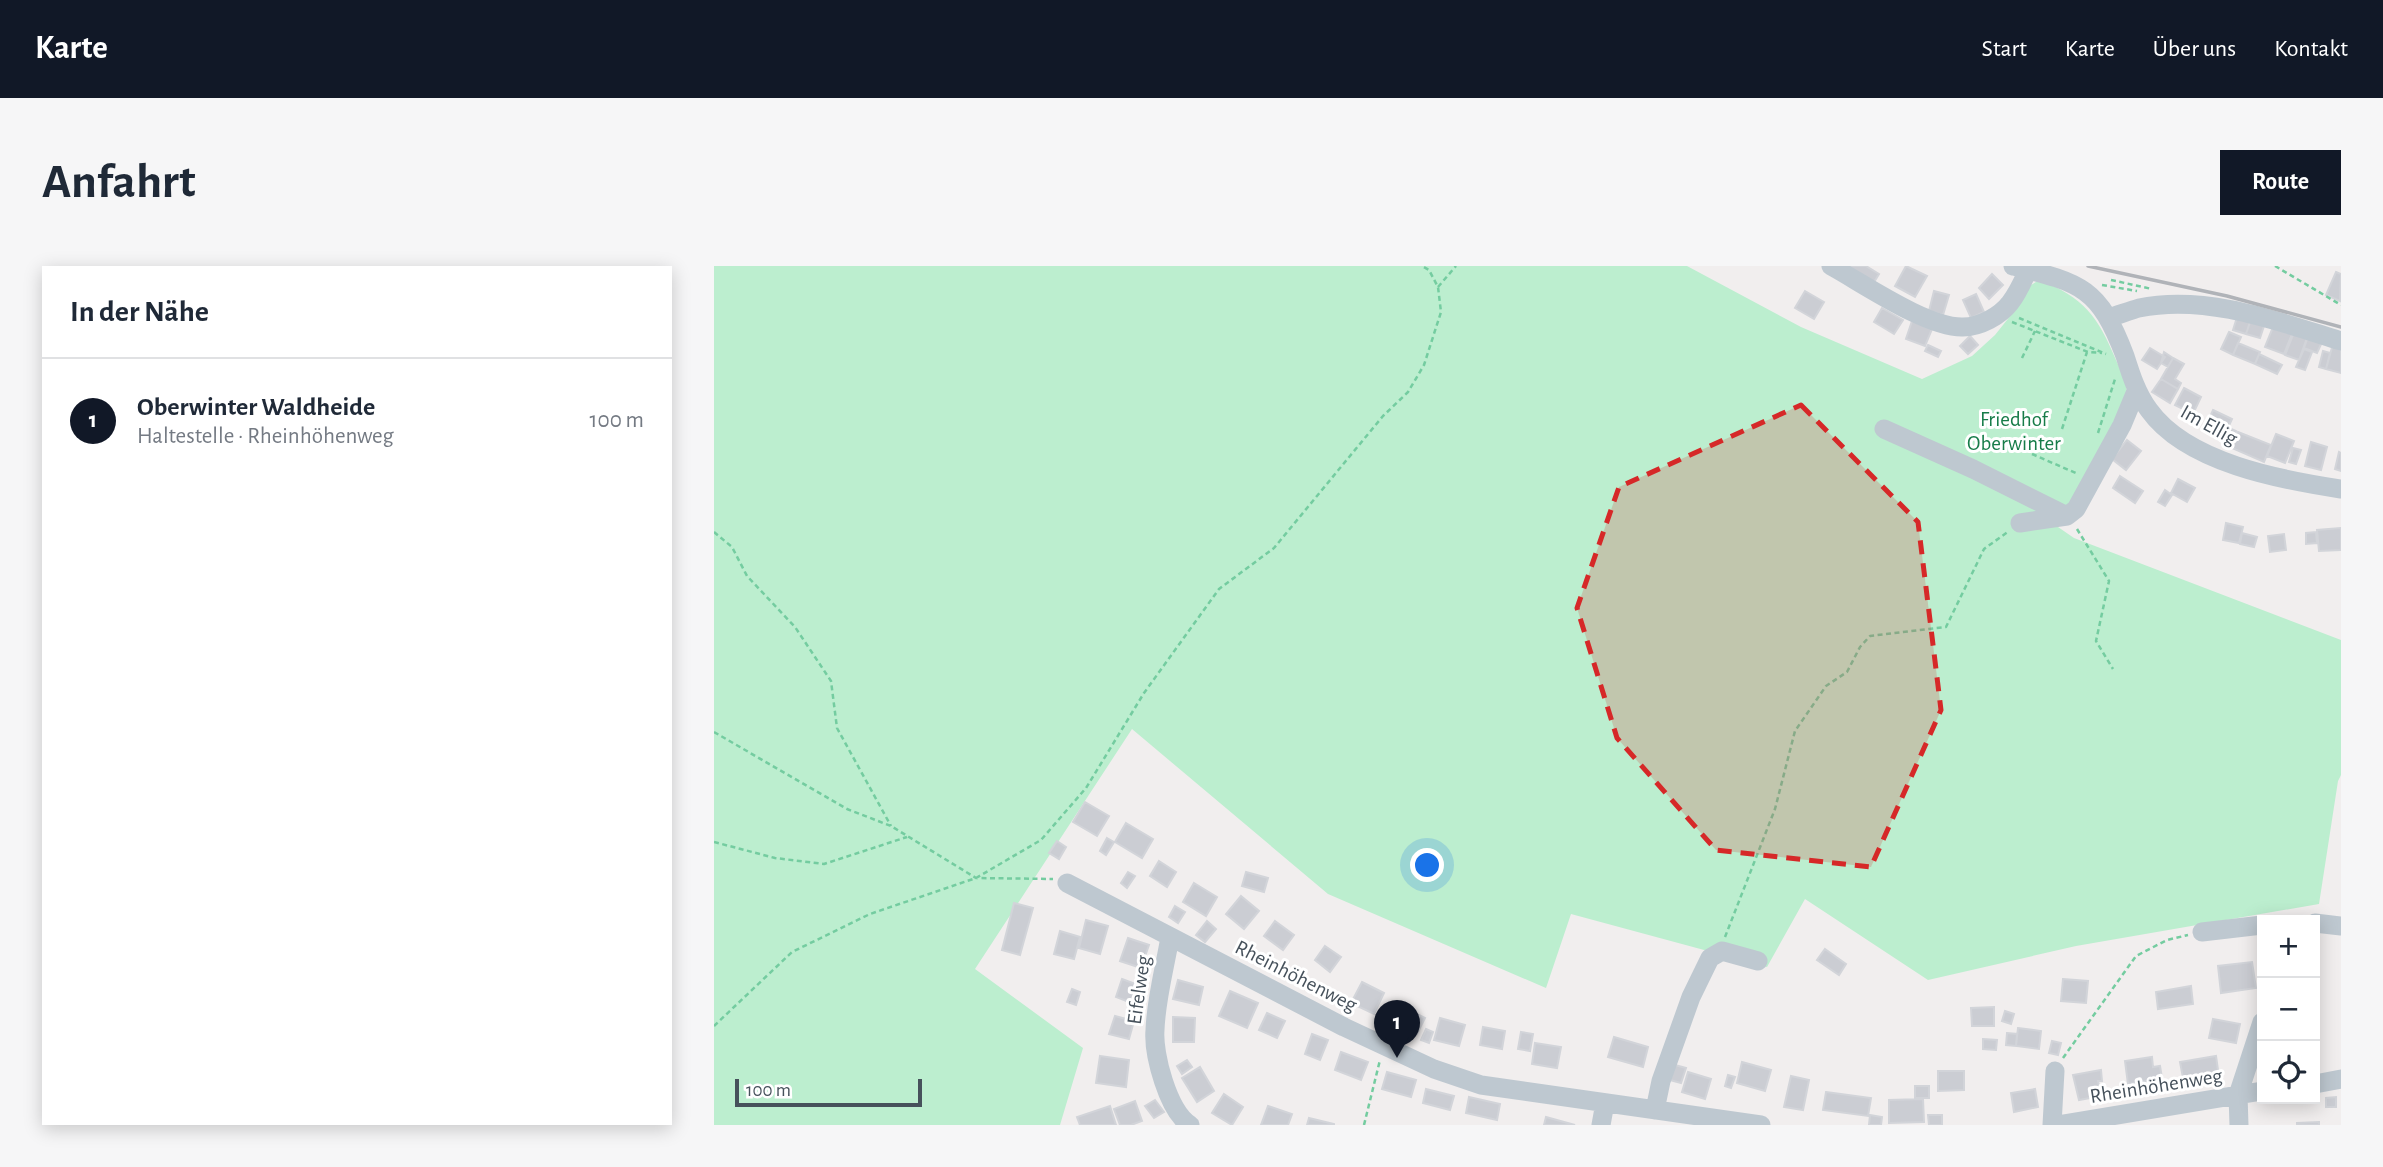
<!DOCTYPE html>
<html lang="de">
<meta charset="utf-8">
<style>
body{margin:0;font-family:"Alegreya Sans",sans-serif;background:#f6f6f7;color:#1f2937}
.controls{position:absolute;right:21px;bottom:21px;display:grid;overflow:hidden;border-radius:0px;box-shadow:0 4px 18px #0003}
.controls button{width:63px;height:63px;display:grid;place-items:center;padding:0;border:0;border-bottom:2px solid #e0e1e3;background:#fff;color:#1f2937;font:35px sans-serif}
.scale{position:absolute;left:21px;bottom:18px;width:187px;box-sizing:border-box;padding-left:7px;border:4px solid #46515b;border-top:0;font-size:19px;line-height:24px;white-space:nowrap;color:#46515b;-webkit-text-stroke:5px #fff;paint-order:stroke}
.you{position:absolute;left:714px;top:600px;width:24px;height:24px;margin:-18px;border:5px solid #fff;border-radius:50%;background:#1a73e8;box-shadow:0 0 0 10px #1a73e833}
.badge{display:grid;place-items:center;width:46px;height:46px;border-radius:50%;background:#111827;color:#fff;font-size:23px;font-weight:700}
.pin{position:absolute;translate:-50% -58px;filter:drop-shadow(0 2px 4px #0008)}
.pin::after{content:'';position:absolute;top:37px;width:24px;height:21px;background:inherit;clip-path:polygon(0 0,100% 0,50% 100%)}
.list{margin:0;padding:0;list-style:none}
h2{display:flex;justify-content:space-between;align-items:center;height:91px;margin:0;padding:0 28px;font-size:30px}
h2 small{font-size:23px;font-weight:400;color:#747a83}
.list li{display:grid;grid-template-columns:46px 1fr auto;gap:21px;align-items:center;box-sizing:border-box;height:126px;padding:0 28px;border-top:2px solid #e0e1e3}
.list b{display:block;font-size:26px;white-space:nowrap}
.list p{margin:0;font-size:23px;white-space:nowrap;color:#747a83}
.list em{font-size:23px;font-style:normal;color:#747a83}
.icon{flex:none;width:38px;height:38px;fill:none;stroke:currentColor;stroke-width:2;stroke-linecap:round;stroke-linejoin:round}
.map{position:relative;flex:none;width:1627px;height:859px;overflow:hidden;border-radius:0px}
header{display:flex;align-items:center;gap:42px;box-sizing:border-box;height:98px;padding:0 35px;background:#111827;color:#fff}
header strong{font-size:33px}
nav{display:flex;gap:38px;margin-inline-start:auto;font-size:24px}
.intro{display:flex;align-items:center;justify-content:space-between;box-sizing:border-box;height:168px;padding:0 42px}
h1{margin:0;font-size:49px}
.button{padding:18px 32px;border-radius:0px;background:#111827;color:#fff;font-size:24px;font-weight:700}
main{display:flex;gap:42px;padding:0 42px}
aside{flex:1;background:#fff;border-radius:0px;box-shadow:0 4px 18px #0003}
.map>svg:first-child{display:block}
.green{fill:#bceecf}
.building{fill:#cbcdd3;stroke:#d2d4d9;stroke-width:2}
.lines{fill:none;stroke-linecap:round;stroke-linejoin:round}
.path{stroke:#74cca0;stroke-width:2.5;stroke-dasharray:5 3.5;stroke-linecap:butt}
.minor{stroke:#bec8d0;stroke-width:19}
.rail{stroke:#b0b3b8;stroke-width:3.5}
.marked{fill:#d62828;fill-opacity:0.2;stroke:#d62828;stroke-width:5;stroke-dasharray:14 9;stroke-linejoin:round}
.labels{text-anchor:middle;dominant-baseline:central;stroke-width:6;stroke-linejoin:round;paint-order:stroke}
.park-label{font-size:21px;fill:#177c49;stroke:#fff}
.street-label{font-size:21px;fill:#46515b;stroke:#fff}
</style>
<header>
<strong>Karte</strong>
<nav><a>Start</a><a>Karte</a><a>Über uns</a><a>Kontakt</a></nav>
</header>
<div class="intro"><h1>Anfahrt</h1><a class="button">Route</a></div>
<main>
<aside>
<h2>In der Nähe<small></small></h2>
<ul class="list">
<li><span class="badge">1</span><div><b>Oberwinter Waldheide</b><p>Haltestelle · Rheinhöhenweg</p></div><em>100 m</em></li>
</ul>
</aside>
<div class="map">
<svg width="1627" height="859" viewBox="0 0 1627 859">
<rect width="100%" height="100%" fill="#f1eeee"/>
<!-- green -->
<path class="green" d="M0 0H973L1087 61 1208 113 1258 90 1281 69 1297 49 1309 24 1325 14C1370 31 1384 51 1402 94 1408 108 1415 120 1413 136L1344 261 1360 272 1627 374V509L1624 515 1605 638 1362 680 1214 714 1091 633 1053 701 857 648 832 722 614 628 418 463 261 703 369 782 346 859H0Z"/>
<!-- building -->
<path class="building" d="M1137 0H1152L1165 8 1159 18 1135 4Z
M1192 0 1213 10 1201 31 1181 20Z
M1622 6 1627 8 1626 35 1612 29Z
M1278 8 1289 19 1275 33 1265 22Z
M1091 25 1110 36 1100 53 1081 42Z
M1220 25 1235 29 1229 49 1215 45Z
M1262 28 1270 46 1257 52 1249 34Z
M1168 42 1189 54 1180 68 1160 56Z
M1524 48 1537 53 1532 68 1519 64Z
M1537 53 1551 57 1546 72 1532 68Z
M1198 55 1218 63 1211 80 1192 73Z
M1559 61 1578 68 1570 88 1551 81Z
M1581 64 1594 69 1585 94 1571 89Z
M1515 66 1527 71 1519 89 1507 83Z
M1595 68 1609 74 1603 87 1590 82Z
M1256 70 1264 79 1254 88 1246 80Z
M1524 77 1546 86 1541 98 1519 89Z
M1619 78 1627 80V107L1612 103Z
M1214 79 1227 85 1224 91 1211 85Z
M1436 82 1451 91 1443 103 1428 94Z
M1590 83 1598 86 1591 104 1582 101Z
M1609 85 1616 87 1612 103 1605 101Z
M1450 86 1459 92 1454 101 1447 97Z
M1545 88 1568 99 1563 108 1541 98Z
M1459 92 1470 98 1461 113 1467 117 1464 123 1447 113Z
M1447 113 1464 123 1456 137 1438 126Z
M1470 122 1487 131 1479 148 1461 139Z
M1499 144 1518 153 1509 173 1490 164Z
M1515 162 1522 165 1518 176 1510 172Z
M1524 166 1557 179 1550 196 1518 182Z
M1562 168 1580 175 1571 197 1553 190Z
M1413 174 1427 185 1412 204 1398 193Z
M1597 176 1613 181 1607 204 1591 200Z
M1579 182 1587 184 1582 198 1575 196Z
M1625 186 1627 187V205L1621 203Z
M1406 210 1429 225 1421 237 1399 222Z
M1464 213 1481 222 1473 236 1457 227Z
M1451 224 1458 229 1451 240 1444 236Z
M1512 257 1529 261 1525 277 1509 274Z
M1627 262V284L1605 285 1603 264Z
M1602 266 1603 277 1592 278V267Z
M1528 267 1543 271 1540 281 1526 278Z
M1570 268 1572 284 1556 286 1554 270Z
M371 536 395 550 383 570 359 556Z
M412 557 439 573 428 592 401 576Z
M393 572 400 576 392 589 386 585Z
M343 575 352 581 345 593 335 587Z
M445 595 462 606 453 621 436 610Z
M414 606 421 610 413 622 407 617Z
M532 606 554 612 550 626 528 620Z
M480 617 503 631 492 650 469 636Z
M527 630 545 645 530 663 512 648Z
M300 637 319 642 306 689 288 684Z
M461 640 471 646 464 657 455 651Z
M372 654 394 660 386 688 365 682Z
M493 655 502 663 491 676 482 669Z
M561 655 580 669 569 684 550 670Z
M346 665 366 671 360 693 340 688Z
M414 672 435 679 427 702 406 695Z
M611 680 627 691 616 706 601 694Z
M1111 683 1132 698 1125 709 1103 694Z
M1538 696 1542 722 1507 727 1504 700Z
M408 713 427 720 420 738 402 731Z
M1349 713 1374 715 1372 737 1347 735Z
M464 714 489 721 485 739 459 733Z
M648 716 670 727 660 748 637 737Z
M1477 720 1479 738 1444 743 1442 726Z
M358 723 366 726 362 739 353 736Z
M516 725 544 737 533 762 505 750Z
M683 738 711 752 703 768 675 754Z
M1280 741V760H1258L1257 742Z
M1291 745 1300 748 1297 758 1288 755Z
M553 747 571 755 563 772 545 764Z
M666 747 672 750 667 760 661 757Z
M401 750 420 755 415 773 395 768Z
M459 751 481 752 480 776H459Z
M726 752 751 759 745 780 720 774Z
M1499 753 1526 758 1522 777 1495 772Z
M769 761 791 765 788 783 766 779Z
M1304 762 1327 765 1325 783 1302 780Z
M712 763 719 766 715 777 707 774Z
M807 766 819 768 816 785 804 783Z
M1293 767 1303 768 1302 780 1292 779Z
M598 768 614 774 606 794 591 788Z
M900 771 934 781 929 801 894 791Z
M1269 773 1283 774 1282 784 1269 783Z
M1338 775 1347 777 1344 789 1335 787Z
M821 777 847 781 843 802 818 798Z
M627 786 654 796 647 814 621 804Z
M386 790 415 794 412 821 382 817Z
M1502 790 1505 811 1470 817 1466 796Z
M1438 791 1439 801 1446 800 1449 818 1440 819 1439 814 1414 818 1411 795Z
M473 794 478 801 468 808 463 800Z
M1028 796 1057 804 1051 825 1023 817Z
M961 799 972 802 967 817 956 814Z
M486 801 500 825 483 836 468 812Z
M1387 804 1388 815H1384L1387 830 1365 834 1359 809Z
M1224 805H1250V824L1224 825Z
M673 806 702 814 697 831 668 823Z
M974 806 997 813 991 833 968 826Z
M1014 809 1021 811 1017 822 1011 820Z
M1077 810 1095 814 1089 844 1070 841Z
M1201 820H1215V832H1201Z
M712 823 740 830 736 844 709 837Z
M1321 823 1324 841 1300 846 1297 827Z
M1112 826 1157 832 1154 850 1109 844Z
M510 828 529 841 518 859 498 847Z
M755 831 786 838 783 854 752 847Z
M1622 831V841H1612V832Z
M1209 833 1210 856 1175 857V834Z
M441 834 450 846 440 852 431 840Z
M421 835 428 855 417 859H406L400 843Z
M396 840 402 859H366L363 851Z
M554 840 578 848 574 859H547Z
M1156 849 1168 851 1167 859H1155Z
M1214 849H1228V859H1215Z
M832 851 861 859H830Z
M595 852 620 858V859H593Z
M1605 856V859H1583V857Z"/>
<g class="lines">
<!-- path -->
<path class="path" d="M1561 0 1627 39
M1397 14 1438 23
M1388 19 1423 25
M724 21 742 0
M1305 52 1392 88
M1298 56 1374 86 1388 87
M1308 92 1321 65
M1348 163 1373 86
M1384 167 1401 113
M1318 188 1364 208
M1363 263 1395 315 1382 375 1399 403
M0 266 18 281 33 310 81 361 117 415 123 462 177 560
M0 466 133 543 177 560 262 612 339 613
M0 576 61 592 110 598 193 571
M1011 671 1061 543 1081 465 1112 420 1133 406 1146 381 1156 370 1232 361 1270 283 1295 265
M0 760 78 686 156 648 262 612 327 574 372 522 430 427 505 323 560 282 669 150 694 126 710 99 727 46 724 21 715 4 708 0
M1349 792 1422 690 1453 674 1474 669
M650 859 666 794"/>
<!-- minor -->
<path class="minor" d="M1117 0C1150 18 1213 62 1249 61 1266 61 1286 50 1296 37 1304 27 1309 15 1314 4
M1299 0C1367 17 1385 21 1411 90 1417 109 1423 128 1435 144 1473 197 1567 214 1627 223
M1394 52C1404 49 1415 45 1425 42 1492 28 1563 55 1627 75
M1170 163 1259 203 1353 250
M1306 257 1353 250 1362 243 1408 159 1423 123
M353 617 630 761 720 803 767 819 1047 859
M1601 657 1627 660
M1488 666 1548 659
M456 671C451 701 442 733 441 764 439 788 454 845 476 859
M1601 818 1627 813
M941 844 947 815 977 731 996 692 1008 685 1044 695
M887 859 891 837
M1338 859 1341 805
M1343 859 1548 825
M1525 859 1524 829 1548 756"/>
<!-- rail -->
<path class="rail" d="M1374 0 1513 30 1627 61"/>
</g>
<!-- marked area -->
<path class="marked" d="M1087 139 1204 256 1227 444 1157 601 1002 584 903 472 863 342 905 221Z"/>
<g class="labels">
<!-- park labels -->
<g class="park-label">
<text x="1300" y="153">Friedhof<tspan x="1300" dy="24">Oberwinter</tspan></text>
</g>
<!-- street labels -->
<g class="street-label">
<text transform="translate(1495 159) rotate(29)">Im Ellig</text>
<text transform="translate(582 710) rotate(27)">Rheinhöhenweg</text>
<text transform="translate(425 724) rotate(-82)">Eifelweg</text>
<text transform="translate(1442 820) rotate(-9)">Rheinhöhenweg</text>
</g>
</g>
</svg>
<div class="controls">
<button>+</button>
<button>−</button>
<button><svg class="icon" aria-label="locate" viewBox="0 0 24 24"><circle cx="12" cy="12" r="6"/><path d="M12 2v4M12 18v4M2 12h4M18 12h4"/></svg></button>
</div>
<div class="scale">100 m</div>
<div class="you"></div>
<div class="pin badge" style="left:683px;top:792px">1</div>
</div>
</main>
